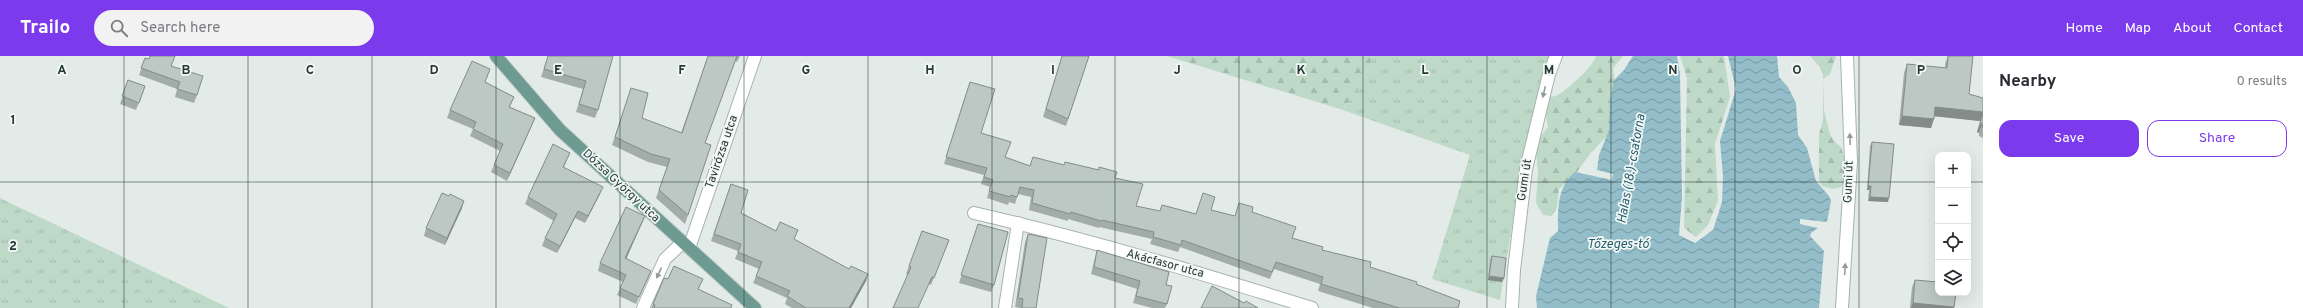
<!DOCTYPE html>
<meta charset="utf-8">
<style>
body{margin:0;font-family:Overpass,sans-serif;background:#f2f2f3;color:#2b2b33}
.controls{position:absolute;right:12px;bottom:12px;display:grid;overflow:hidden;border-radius:8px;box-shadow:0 4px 16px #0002}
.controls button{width:36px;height:36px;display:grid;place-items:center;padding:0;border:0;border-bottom:1px solid #e1e1e2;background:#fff;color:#2b2b33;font:20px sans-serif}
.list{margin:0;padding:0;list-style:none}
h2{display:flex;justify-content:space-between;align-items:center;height:52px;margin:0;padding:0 16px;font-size:17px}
h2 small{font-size:13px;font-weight:400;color:#7c7c81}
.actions{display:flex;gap:8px;padding:12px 16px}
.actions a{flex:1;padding:9px 0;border:1px solid #7c3aed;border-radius:12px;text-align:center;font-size:14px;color:#7c3aed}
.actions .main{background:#7c3aed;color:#fff}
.icon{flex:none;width:22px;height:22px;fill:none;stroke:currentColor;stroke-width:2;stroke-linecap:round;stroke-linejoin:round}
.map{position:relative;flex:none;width:1983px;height:252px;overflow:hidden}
header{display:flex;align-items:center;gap:24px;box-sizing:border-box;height:56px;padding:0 20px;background:#7c3aed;color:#fff}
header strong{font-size:19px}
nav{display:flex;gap:22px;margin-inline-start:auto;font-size:14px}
.search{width:280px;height:36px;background:#f2f2f3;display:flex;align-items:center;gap:10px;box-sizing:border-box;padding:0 14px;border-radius:22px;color:#7c7c81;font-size:15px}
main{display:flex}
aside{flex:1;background:#fff}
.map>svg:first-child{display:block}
.grass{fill:url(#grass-tufts)}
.forest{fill:url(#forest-firs)}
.water{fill:url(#water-waves)}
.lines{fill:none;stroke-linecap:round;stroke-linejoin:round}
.minor-casing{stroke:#a6b2af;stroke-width:14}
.major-casing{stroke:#c2c8c7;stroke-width:14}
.minor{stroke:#fff;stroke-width:12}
.major{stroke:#6d9b92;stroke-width:12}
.wall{fill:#a2aca9}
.shaded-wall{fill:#848c89}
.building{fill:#bcc8c4;stroke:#848c89}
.oneway{fill:#929c9a}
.grid{fill:none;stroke:#253a36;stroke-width:1;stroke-opacity:0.55}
.labels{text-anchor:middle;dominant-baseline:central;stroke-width:3.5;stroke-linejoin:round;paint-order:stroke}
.street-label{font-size:12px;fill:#253a36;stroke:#f3f8f6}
.water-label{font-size:13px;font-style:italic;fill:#265e6f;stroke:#f3f8f6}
.grid-label{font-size:13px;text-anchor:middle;font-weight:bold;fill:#253a36;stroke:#f3f8f6;stroke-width:3.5;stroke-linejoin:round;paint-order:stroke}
</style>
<header>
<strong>Trailo</strong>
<div class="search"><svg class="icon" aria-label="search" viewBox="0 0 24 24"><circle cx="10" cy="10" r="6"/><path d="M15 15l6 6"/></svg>Search here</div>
<nav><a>Home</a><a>Map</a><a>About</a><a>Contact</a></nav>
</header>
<main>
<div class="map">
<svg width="1983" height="252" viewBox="0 0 1983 252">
<defs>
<pattern id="grass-tufts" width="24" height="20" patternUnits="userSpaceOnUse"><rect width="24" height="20" fill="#bed9c7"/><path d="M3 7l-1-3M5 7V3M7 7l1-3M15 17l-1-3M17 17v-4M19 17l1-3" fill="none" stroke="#a3bbac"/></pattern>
<pattern id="forest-firs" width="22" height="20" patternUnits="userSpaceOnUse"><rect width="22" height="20" fill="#bed9c7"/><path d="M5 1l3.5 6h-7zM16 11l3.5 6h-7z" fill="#a3bbac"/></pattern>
<pattern id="water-waves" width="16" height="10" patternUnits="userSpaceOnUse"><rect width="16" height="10" fill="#92bdc9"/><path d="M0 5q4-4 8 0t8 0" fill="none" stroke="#779ba4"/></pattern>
</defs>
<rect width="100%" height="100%" fill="#e3ebe8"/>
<!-- grass -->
<path class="grass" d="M1374 0H1556L1521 115 1500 244 1432 223 1470 99 1340 53 1354 42Z
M0 142 229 252H0Z"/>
<!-- forest -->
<path class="forest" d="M1167 0H1374L1354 42 1340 53Z
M1596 0H1623L1613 12 1620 66 1590 98 1577 116 1559 133 1557 150 1552 160 1543 159 1536 147 1538 116 1535 87 1548 71 1545 51 1547 40C1550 40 1553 41 1556 40 1565 36 1594 10 1596 0Z
M1680 0H1724L1730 41 1715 88 1718 145 1708 169 1696 181 1684 172 1687 22Z
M1810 0H1836L1830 18 1823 23 1824 54 1830 78 1834 85 1841 91 1850 120 1841 131 1834 133 1822 130 1819 124V79L1823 63V18L1820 11Z"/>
<!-- water -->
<path class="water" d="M1633 0H1677L1680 18 1682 141 1679 179 1695 187 1713 174 1722 146 1723 120 1720 85 1736 33 1728 0H1777L1779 21 1788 31 1796 47 1798 79 1807 92 1816 125 1829 140 1831 145 1827 166 1800 163V168L1818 172 1811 177 1810 180 1824 195 1819 252H1537L1536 240 1550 182 1558 175C1558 153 1557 131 1575 116L1612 124 1613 118 1597 114 1599 99 1609 74 1610 44 1614 24 1624 14Z"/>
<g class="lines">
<!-- minor casing -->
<g class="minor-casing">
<path id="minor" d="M974 157C1088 183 1200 217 1312 252
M689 192 755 0
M643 252 665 203 682 187
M1005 252 1018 167
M1512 252 1514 214 1526 113 1549 18 1556 0
M1842 252 1851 106 1847 0"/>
</g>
<!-- major casing -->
<g class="major-casing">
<path id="major" d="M496 0 560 74 755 252"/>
</g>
<!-- minor -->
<use href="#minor" class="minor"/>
<!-- major -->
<use href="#major" class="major"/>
</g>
<!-- wall -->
<path class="wall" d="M548 0H613L598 54 595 62 576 56 583 33 541 21Z
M708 0H740L737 6 735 5 705 87 688 159 685 168 656 142 667 111 648 106 612 89 631 32 642 62 681 77Z
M1062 0H1089L1066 70 1043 61Z
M1948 0 1969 38 1983 42V82L1979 80V77L1977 76 1980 65 1934 60 1931 72 1899 69 1904 17 1907 8 1945 12V8Z
M145 2 171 10 197 39 194 47 175 41 177 33 139 19Z
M490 13 485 26 514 41 510 51 535 62 532 69 507 125 491 116 500 95 470 80 473 73 447 62 450 54Z
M128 24 145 30 136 54 120 48Z
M970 26 981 77 1005 101 1030 110 1064 109 1115 122 1136 150 1160 155 1162 149 1196 158 1211 154 1235 160 1239 147 1292 182 1322 194 1370 211 1416 228 1458 252H1373L1318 235 1320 228 1274 213 1270 223 1180 191 1178 196 1150 188 1152 183 1099 171V172L1068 163V165L1029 154 1031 141 1018 138 1015 148 1009 146 1008 149 987 142 990 131 981 128 984 119 944 108Z
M1872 86 1888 146 1868 145 1869 134H1867L1870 90Z
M567 104 564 111 600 138 585 167 575 162 557 197 542 190 545 182 554 165 525 148 528 141Z
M731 128 741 157 794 184 849 213 868 218 866 225 851 252H792L785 248 787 242 753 227 759 213 735 203 738 195 711 185Z
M449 140 462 152 445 189 424 180 426 172Z
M645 160 642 167 626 203 651 215 636 248 617 239 623 226 598 215 600 207Z
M922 175 949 184 931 229 906 218Z
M976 176 994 229 991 236 959 227Z
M1028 178 1036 252H1020L1015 251 1025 186Z
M1097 194 1166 229 1167 248 1165 252H1152L1133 247 1137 233 1091 218 1095 201Z
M1492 200 1504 222 1502 226 1488 224 1490 204Z
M668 223 700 230 698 234 731 252H651L653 248Z
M1915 224 1956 237 1954 252H1910L1912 231Z"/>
<!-- shaded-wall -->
<path class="shaded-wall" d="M1935 51 1983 56V58L1980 65 1932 60Z
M1902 60 1934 63 1931 72 1899 69Z
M535 62 532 69 507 125 510 117Z
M1980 67 1982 68 1979 77 1977 76Z
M1868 130H1871L1869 134H1867Z
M603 131 600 138 585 167 588 160Z
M1870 141 1889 142 1888 146 1868 145Z
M464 145 462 152 445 189 447 182Z
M578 155 575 162 557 197 560 190Z
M645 160 642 167 623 210 625 202Z
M868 218 866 225 851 252H849Z
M1489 220 1504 222 1502 226 1488 224Z
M1913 247 1954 251V252H1911Z"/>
<!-- building -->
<path class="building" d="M150 0H175L171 10 203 20 197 39 177 33 180 26 141 12 145 2 149 3Z
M548 0H613L598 54 579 48 586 25 544 13Z
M708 0H737L705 87 711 89 688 159 659 134 670 103 651 98 615 81 631 32 648 37 642 62 682 77Z
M1062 0H1089L1068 63 1046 53Z
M1948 0H1973L1969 38 1983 42V56L1935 51 1934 63 1902 60 1907 8 1947 12Z
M472 5 490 13 485 26 514 41 509 51 535 62 510 117 494 109 503 88 473 73 476 66 450 54Z
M128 24 145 30 139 47 122 40Z
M970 26 995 33 981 77 1011 86 1005 101 1030 110 1033 101 1064 109 1065 106 1099 114V111L1117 116 1115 122 1143 128 1136 150 1160 155 1162 149 1196 158 1203 137 1215 141 1211 154 1235 160 1239 147 1253 151 1252 156 1296 171 1292 182 1323 191 1322 194 1371 206 1370 211 1417 226 1416 228 1460 245 1458 252H1399L1321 228 1323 221 1276 206 1272 216 1182 184 1181 189 1153 181 1154 176 1102 164 1101 165 1071 156 1070 158 1032 147 1034 134 1020 131 1017 141 1011 139 1010 141 989 135 993 124 984 121 987 112 946 101Z
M1983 58V72L1982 71V68L1980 67Z
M1872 86 1894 88 1889 142 1870 141 1871 130H1868Z
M553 88 570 97 563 111 603 131 588 160 578 155 560 190 545 182 557 158 528 141Z
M731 128 748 134 741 157 776 175 780 166 798 174 794 183 849 213 851 210 868 218 849 252H806L787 240 790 235 756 220 762 206 738 196 741 188 714 178Z
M442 137 449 140 450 138 464 145 447 182 426 172Z
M626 151 645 160 625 202 651 215 639 241 620 232 626 219 600 207Z
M978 168 1008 176 994 229 961 219Z
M922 175 949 184 934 222 932 221 918 252H893L911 211 909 210Z
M1028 178 1047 182 1036 252H1022L1023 243 1018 242Z
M1097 194 1169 216 1166 229 1172 230 1167 248 1136 240 1140 225 1094 211Z
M1492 200 1506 202 1504 222 1489 220Z
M674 210 703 223 698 233 732 249 731 252H654L655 249 653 248 664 222 668 223Z
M1915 224 1938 226V237H1956L1954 251 1913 247Z
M1212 230 1244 247 1246 245 1258 252H1201Z"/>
<!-- one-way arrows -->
<defs><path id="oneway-solid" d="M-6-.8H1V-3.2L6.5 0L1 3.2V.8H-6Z"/></defs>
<g class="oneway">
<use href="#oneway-solid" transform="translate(1544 36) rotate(103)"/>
<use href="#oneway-solid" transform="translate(1850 83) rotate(-92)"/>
<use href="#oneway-solid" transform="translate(1845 213) rotate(-87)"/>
<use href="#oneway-solid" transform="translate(659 217) rotate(114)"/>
</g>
<!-- grid -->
<path class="grid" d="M124 0V252M248 0V252M372 0V252M496 0V252M620 0V252M744 0V252M868 0V252M992 0V252M1115 0V252M1239 0V252M1363 0V252M1487 0V252M1611 0V252M1735 0V252M1859 0V252M0 126H1938M1968 126H1983"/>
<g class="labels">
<!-- street labels -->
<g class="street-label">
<text transform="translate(722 96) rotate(-71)">Tavirózsa utca</text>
<text transform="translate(1525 124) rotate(-81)">Gumi út</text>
<text transform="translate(1849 126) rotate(-88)">Gumi út</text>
<text transform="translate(621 130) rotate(43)">Dózsa György utca</text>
<text transform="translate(1165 208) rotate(15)">Akácfasor utca</text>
</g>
<!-- water labels -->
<g class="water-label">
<text transform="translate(1632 113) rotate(-80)">Halas (18.)-csatorna</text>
<text x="1618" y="189">Tőzeges-tó</text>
</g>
</g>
<g class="grid-label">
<text x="62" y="18">A</text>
<text x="186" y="18">B</text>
<text x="310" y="18">C</text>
<text x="434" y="18">D</text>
<text x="558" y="18">E</text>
<text x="682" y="18">F</text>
<text x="806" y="18">G</text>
<text x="930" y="18">H</text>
<text x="1053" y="18">I</text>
<text x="1177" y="18">J</text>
<text x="1301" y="18">K</text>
<text x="1425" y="18">L</text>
<text x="1549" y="18">M</text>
<text x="1673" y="18">N</text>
<text x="1797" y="18">O</text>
<text x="1921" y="18">P</text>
<text x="13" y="68">1</text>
<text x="13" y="194">2</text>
</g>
</svg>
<div class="controls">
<button>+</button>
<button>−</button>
<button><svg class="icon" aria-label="locate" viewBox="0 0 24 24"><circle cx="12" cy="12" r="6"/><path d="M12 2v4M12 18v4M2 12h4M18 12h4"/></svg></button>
<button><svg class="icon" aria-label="layers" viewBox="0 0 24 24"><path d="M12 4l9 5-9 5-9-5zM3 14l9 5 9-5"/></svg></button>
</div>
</div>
<aside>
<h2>Nearby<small>0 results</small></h2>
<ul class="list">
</ul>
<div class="actions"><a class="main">Save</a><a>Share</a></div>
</aside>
</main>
